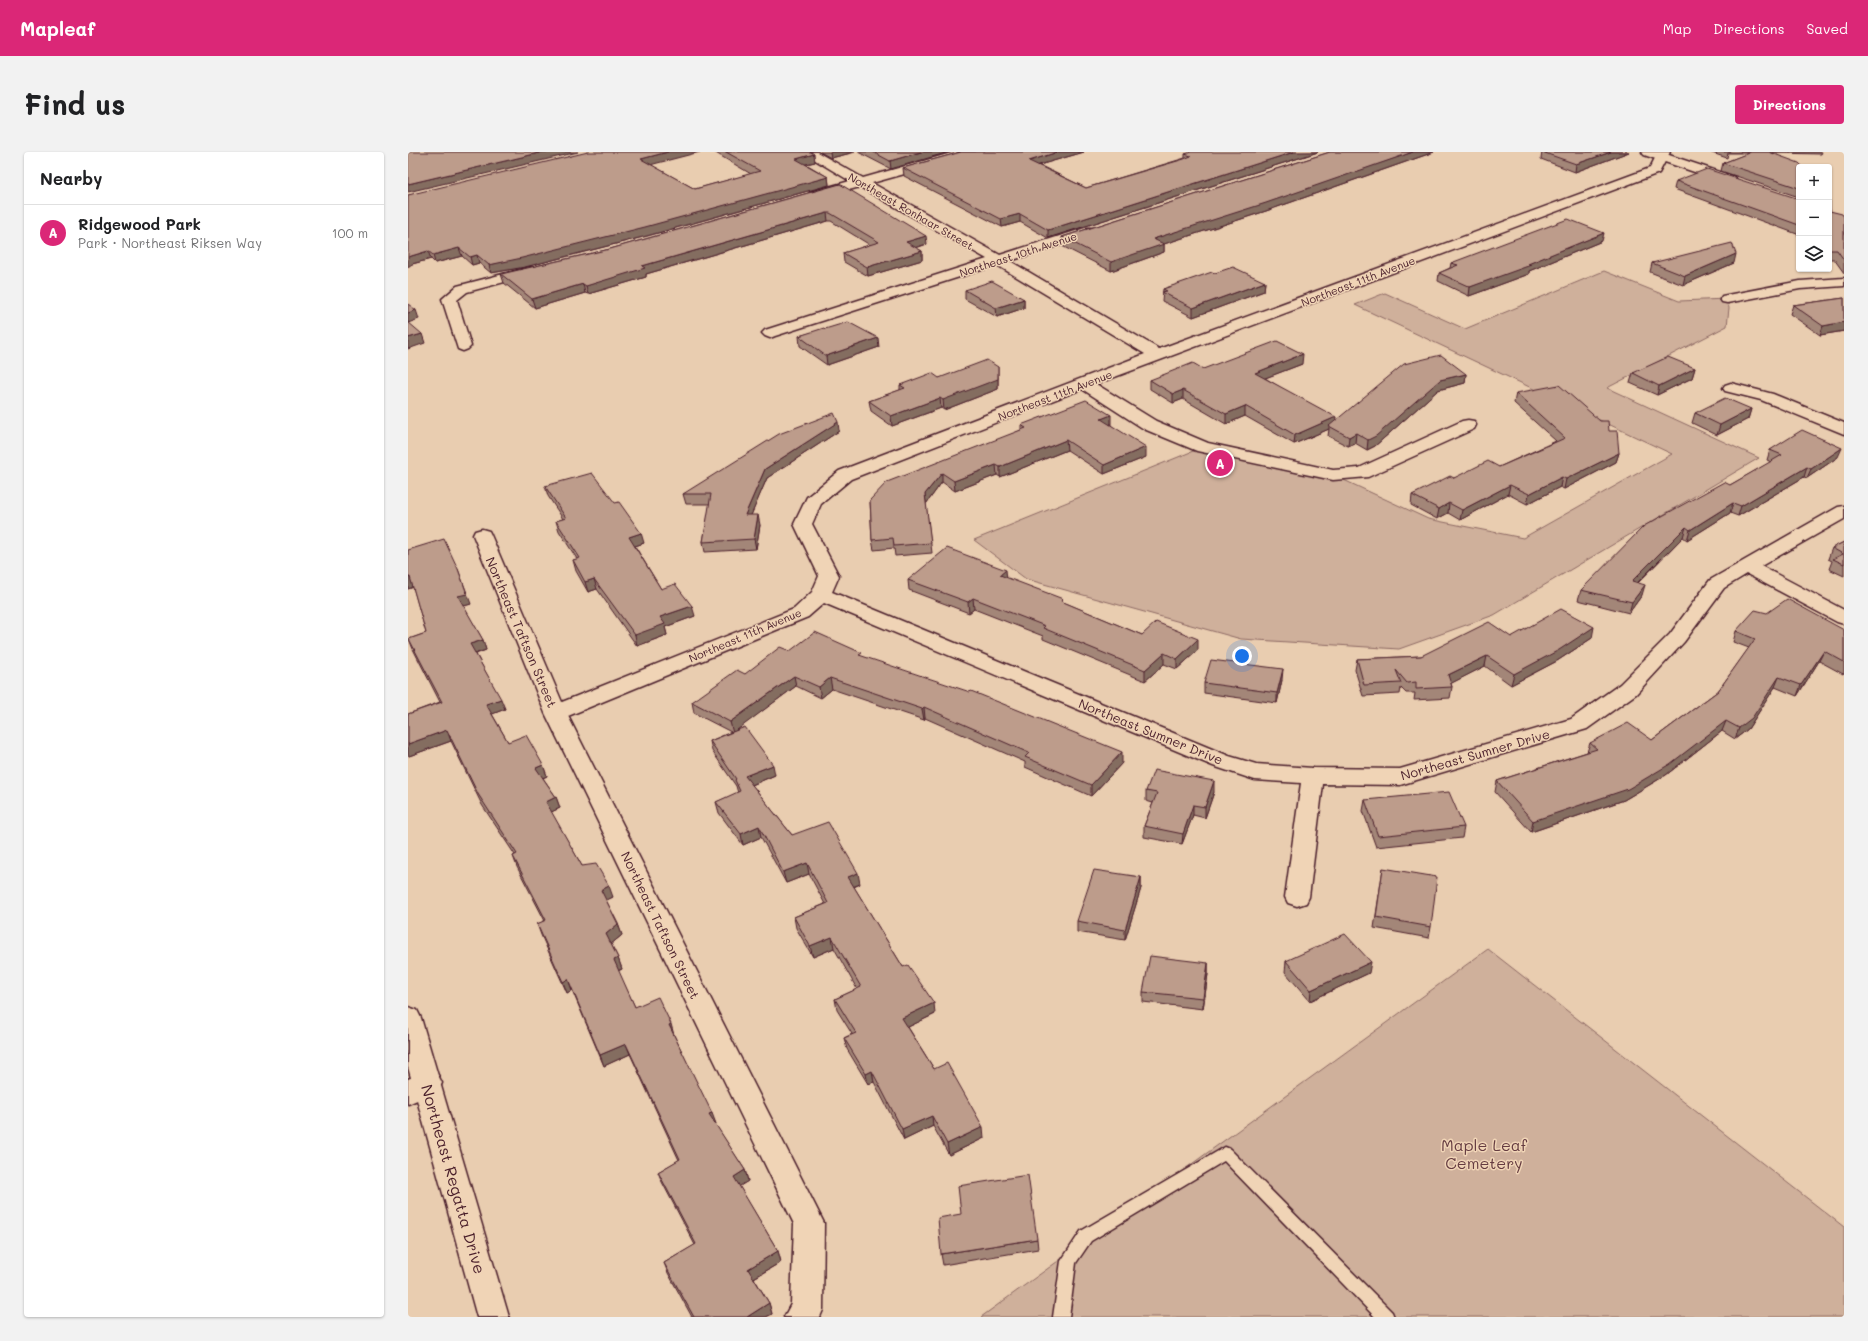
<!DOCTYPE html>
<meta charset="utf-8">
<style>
body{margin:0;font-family:Mali,sans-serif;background:#f2f2f2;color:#202124}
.controls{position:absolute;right:12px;top:12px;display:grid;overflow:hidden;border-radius:4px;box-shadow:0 1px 3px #0004}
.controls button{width:36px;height:36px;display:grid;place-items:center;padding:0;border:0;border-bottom:1px solid #e0e0e0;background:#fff;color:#202124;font:20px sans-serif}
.you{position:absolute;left:834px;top:504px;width:14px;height:14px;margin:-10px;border:3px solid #fff;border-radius:50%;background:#1a73e8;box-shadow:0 0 0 6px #1a73e833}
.badge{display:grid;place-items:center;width:26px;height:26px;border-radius:50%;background:#db2777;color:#fff;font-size:13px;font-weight:700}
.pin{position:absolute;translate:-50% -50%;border:2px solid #fff;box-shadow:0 1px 4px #0006}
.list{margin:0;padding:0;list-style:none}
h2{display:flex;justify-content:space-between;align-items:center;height:52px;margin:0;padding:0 16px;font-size:17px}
h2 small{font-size:13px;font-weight:400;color:#757577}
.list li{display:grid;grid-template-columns:26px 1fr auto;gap:12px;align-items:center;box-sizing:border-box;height:56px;padding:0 16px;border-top:1px solid #e0e0e0}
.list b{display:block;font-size:15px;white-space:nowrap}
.list p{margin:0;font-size:13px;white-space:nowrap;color:#757577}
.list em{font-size:13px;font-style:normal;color:#757577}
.icon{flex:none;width:22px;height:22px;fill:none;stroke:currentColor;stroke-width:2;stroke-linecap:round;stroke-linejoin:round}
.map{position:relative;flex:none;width:1436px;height:1165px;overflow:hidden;border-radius:4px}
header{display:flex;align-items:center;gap:24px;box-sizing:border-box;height:56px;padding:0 20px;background:#db2777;color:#fff}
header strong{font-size:19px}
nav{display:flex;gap:22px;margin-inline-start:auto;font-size:14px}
.intro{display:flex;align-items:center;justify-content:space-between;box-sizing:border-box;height:96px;padding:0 24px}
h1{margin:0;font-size:28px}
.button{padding:10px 18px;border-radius:4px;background:#db2777;color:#fff;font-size:14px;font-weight:700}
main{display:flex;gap:24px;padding:0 24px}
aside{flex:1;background:#fff;border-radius:4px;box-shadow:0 1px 3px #0004}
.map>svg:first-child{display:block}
.green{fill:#cfb09b;stroke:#8c6863}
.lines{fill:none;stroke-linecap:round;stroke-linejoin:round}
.service-casing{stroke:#4a1f2b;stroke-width:3}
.minor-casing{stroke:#4a1f2b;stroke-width:3}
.tertiary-casing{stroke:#4a1f2b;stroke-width:3}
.secondary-casing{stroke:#4a1f2b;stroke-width:3}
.service{fill:#f0d4b6;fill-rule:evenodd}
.minor{fill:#f0d4b6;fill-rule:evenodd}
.tertiary{fill:#f0d4b6;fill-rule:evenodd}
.secondary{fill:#f0d4b6;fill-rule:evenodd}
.wall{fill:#a38678;stroke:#4a1f2b}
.shaded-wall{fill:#846d61;stroke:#4a1f2b}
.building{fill:#bd9c8b;stroke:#4a1f2b}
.labels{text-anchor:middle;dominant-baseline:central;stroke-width:3;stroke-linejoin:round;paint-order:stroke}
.far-street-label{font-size:11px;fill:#4a1f2b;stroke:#f0d4b6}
.street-label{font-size:13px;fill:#4a1f2b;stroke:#f0d4b6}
.near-park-label{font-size:16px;fill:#653c41;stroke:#f0d4b6}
.near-street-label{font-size:16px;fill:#4a1f2b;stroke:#f0d4b6}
</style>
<header>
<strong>Mapleaf</strong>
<nav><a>Map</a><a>Directions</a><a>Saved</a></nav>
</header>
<div class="intro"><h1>Find us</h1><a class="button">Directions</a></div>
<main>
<aside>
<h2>Nearby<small></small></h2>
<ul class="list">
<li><span class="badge">A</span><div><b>Ridgewood Park</b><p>Park · Northeast Riksen Way</p></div><em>100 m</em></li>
</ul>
</aside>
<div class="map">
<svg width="1436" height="1165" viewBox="0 0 1436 1165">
<rect width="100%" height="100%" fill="#e9cdb0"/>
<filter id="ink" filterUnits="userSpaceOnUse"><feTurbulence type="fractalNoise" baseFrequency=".025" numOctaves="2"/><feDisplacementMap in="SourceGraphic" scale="8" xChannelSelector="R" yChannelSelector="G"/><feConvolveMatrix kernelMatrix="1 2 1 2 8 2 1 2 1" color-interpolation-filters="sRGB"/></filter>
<g filter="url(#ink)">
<!-- green -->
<path class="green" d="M1196 119 1271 149 1319 147 1321 156 1319 174 1199 236 1351 306 1086 463 991 497 833 487 618 427 566 388 795 295 925 323 1020 367 1115 386 1264 302 947 153 977 141 1057 177Z
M1080 797 1436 1075V1165H573Z"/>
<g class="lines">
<!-- service casing -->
<g class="service-casing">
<path id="service" d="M817 995 822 997 984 1160 986 1165H967L816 1009 683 1089 668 1111 661 1165H645L653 1109 673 1079Z"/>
</g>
<!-- minor casing -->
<g class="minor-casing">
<path id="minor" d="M394 0H409L455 26 547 0H567L565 3 464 31 592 103 677 76H687L689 79 687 82 602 109 751 197 1242 16 1250 0H1262L1251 21 688 232 748 269 800 291 925 318 951 316 1054 269 1060 268 1066 269 1068 273 1066 277 960 325 925 328 789 299 736 277 674 237 443 327 413 352 404 372 431 424 424 440 821 604 848 612 905 616 992 617 1163 567 1212 532 1262 482 1302 428 1430 355 1436 354V367L1353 414 1436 458V472L1429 470 1339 422 1316 436 1276 490 1228 542 1179 577 992 633 915 632 901 745 898 751 889 754 880 751 877 745 893 631 847 628 805 614 416 451 400 465 160 564 416 1071 415 1158 412 1165H376L383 1152 386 1072 137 561 65 383 67 379 74 377 81 379 83 383 154 550 386 457 404 440 411 424 386 372 399 345 431 319 737 202 589 113 367 184 362 186 357 184 354 181 357 178 579 107 452 35 407 47 402 46 401 43 402 40 442 29Z
M122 115 127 116 129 119 127 122 59 140 49 148 63 194 60 197 55 199 50 197 34 147 49 134Z
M1436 126V134L1392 137 1319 151 1314 150 1312 147 1314 144 1319 143 1392 129Z
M1323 231 1365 242 1436 271V282L1353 248 1317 239 1315 236 1317 233Z"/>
</g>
<!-- tertiary casing -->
<g class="tertiary-casing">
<path id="tertiary" d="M1234 0H1252L1327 25 1329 28 1327 31H1319L1236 3Z
M20 919 30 923 34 931 30 939 0 952V927Z"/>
</g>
<!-- secondary casing -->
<g class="secondary-casing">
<path id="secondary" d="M0 855 9 858 13 866 101 1165H69L0 915Z"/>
</g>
<!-- service -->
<use href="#service" class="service"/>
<!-- minor -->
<use href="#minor" class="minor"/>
<!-- tertiary -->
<use href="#tertiary" class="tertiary"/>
<!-- secondary -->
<use href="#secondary" class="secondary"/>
</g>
<!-- wall -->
<path class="wall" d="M306 0H403L407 10 398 12 420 25 421 33 239 84 117 115 83 121 71 111 64 113 54 104 27 111 23 107 4 112 0 43 243 13 287 37 343 22Z
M412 0H447L423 6Z
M450 0H541L483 17Z
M553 0H676L631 13 678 36 777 6V2L910 0 640 86 612 70 594 75 496 24 495 16Z
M922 0H1026L858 59 756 92V100L703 119 654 94V85Z
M1134 0H1221L1167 20 1133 7Z
M1301 0H1414L1413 2 1365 1 1391 15V45L1313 19 1315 11 1341 1H1320L1319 6Z
M1268 29 1391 47V85L1389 82 1266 37Z
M432 32 519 92 508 96 514 99V108L460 124 436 110 435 101 462 93 423 69H420L238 122V125L180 142 177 141 127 156 96 131 93 122 202 97Z
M1421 47 1422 59 1436 65V121L1426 107H1421Z
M1194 89 1121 119V122L1061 144 1030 129 1031 121 1042 116 1043 111Z
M1244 111H1326L1275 133 1242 120Z
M807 121 857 130 856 139 785 165 754 149 755 137Z
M557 138 616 147V156L589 165 557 147Z
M1436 146V179L1412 183 1382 162 1385 153Z
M417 177 471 195 419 213 392 194 391 184Z
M894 212 857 226 927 269 1058 222 1057 231 1030 238 967 294 959 298 947 291 940 294 920 284 921 277 886 292 837 264 818 272 775 247 765 251 742 237V228L795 217Z
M1287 216 1284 226 1249 243 1222 231 1225 221Z
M590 224V237L536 258 533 256 484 274 463 259 461 249 492 238V233L531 226Z
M1108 241 1201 279 1211 301 1208 310 1156 337 1152 335 1119 352 1100 342 1052 368 1040 361 1029 367 1003 353 1004 343 1046 326 1091 315 1148 289 1106 251Z
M1343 257 1340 267 1309 283 1284 271 1287 261Z
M703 272V273L738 305 696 322 659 298 592 325 589 323 547 339 534 330 518 352 524 401 487 404 486 396 466 398 464 388 462 348 613 278V273Z
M431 279 359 326 343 363 352 373 348 397 297 400 295 390 302 352H278L275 342Z
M1362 298 1430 305 1399 326 1396 325 1330 364 1322 361 1279 388 1275 385 1230 431 1234 443 1221 461 1170 448 1173 438 1322 333 1363 310 1359 308Z
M137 334 236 391 227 394 253 437 287 464 257 475 259 483 229 494 189 437 180 440 168 419 165 408 169 407 151 379 148 369 155 367 140 344Z
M1436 390V424L1421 417 1424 409 1420 407 1424 396Z
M0 398 63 452 55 454 75 488 78 498 68 502 97 557 84 562 100 590 135 613 139 624 135 626 148 645 152 656 143 660 174 714 205 745 198 748 210 772 214 783 203 792 210 806 214 817 210 819 227 855 266 883 308 972H307L337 1018 340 1029 331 1034 370 1099 373 1110 346 1126 361 1151 364 1162 358 1165H284L260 1121 256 1111 287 1093 254 1030 250 1020 271 1008 222 902 196 914 164 838 159 841 133 783 129 772 137 769 109 715 105 704 107 703 74 653 43 589 1 604 0 602V562L32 550 5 497 1 487 18 481 5 435 0 437Z
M598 426 655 450 734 483 790 498 769 517 756 512 737 529 635 487V484L566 457 561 461 501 438 500 428Z
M1436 478V521L1435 522 1411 509 1389 544 1367 535 1340 577 1327 587 1314 579 1258 623 1216 648 1123 680 1087 640 1089 629 1179 600 1182 591 1244 588 1310 539 1341 496 1325 490 1328 479Z
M1103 485 1184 486 1149 509 1103 533 1077 514 1043 531 1044 535 1042 546 1006 548 1007 541H998L993 536 992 542 955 544 947 518 949 507 1013 504Z
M455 505 714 611 683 644 617 615V610L517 566 516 568 424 537 413 546 388 534 328 578 367 623 344 633 384 683 452 732 446 735 495 815 527 862 500 875 526 917 576 986 541 1003 525 974 496 988 466 930 460 932 439 897 436 886 444 882 429 858 427 847 449 837 426 796 405 805 388 776 386 765 417 752 401 722 378 731 353 685 335 693 311 661 308 650 330 641 328 634 304 599 302 589 323 580 286 561 284 550 337 522Z
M874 528 869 551 796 541V531Z
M738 639 806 640 797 666 785 663 774 692 736 685V674L745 651 738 649Z
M957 648 1056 675 1054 686 968 695 955 659Z
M975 716 1023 775 1021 786 966 776Z
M733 725V736L717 788 669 780V769Z
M878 809 961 821 902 849 877 820Z
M800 811V822L795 857 735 850V840Z
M629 1087 630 1097 535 1113 533 1102Z"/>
<!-- shaded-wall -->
<path class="shaded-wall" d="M135 0H170L0 40V32Z
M260 0H292L234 15 233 7Z
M422 0H447L423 6Z
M513 0H541L483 17 482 9Z
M650 0H676L621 16V9Z
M886 0H910L640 86V78Z
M1005 0H1026L858 59 756 92V100L703 119V110L745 87Z
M1203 0H1221L1167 20 1168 12Z
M406 2 407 10 389 14 388 7Z
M420 25 421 33 239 84 117 115 83 121 81 113Z
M419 61 420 69 238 122V125L180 142 178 134 234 114Z
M612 62V70L594 75 593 67Z
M1196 81 1194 89 1121 119V122L1061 144 1062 135Z
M518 84 519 92 499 98 498 90Z
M51 96 54 104 27 111 25 103Z
M20 99 23 107 4 112 0 115V105Z
M514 99V108L460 124 459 115Z
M1328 102 1326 111 1275 133 1277 124Z
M69 103 71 111 64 113 62 105Z
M857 130 856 139 785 165V156Z
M175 132 177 141 127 156 124 147Z
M616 147V156L589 165 588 156Z
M8 158 11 167 0 171V161Z
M1436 170V179L1412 183 1415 174Z
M14 182 17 191 0 197V186Z
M470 186 471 195 419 213 418 204Z
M895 202 894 212 847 230V221Z
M590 215V237L536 258 535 248Z
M1287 216 1284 226 1249 243 1251 234Z
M1058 222 1057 231 1030 238 967 294 959 298 960 288 1032 228Z
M775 238V247L765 251V242Z
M532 246 533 256 484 274 483 264Z
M837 254V264L818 272V262Z
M1343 257 1340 267 1309 283 1312 273Z
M703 263V272L693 276V267Z
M928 265 927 274H921V277L886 292 887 283Z
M430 270 431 279 359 326 339 373 337 363 357 317Z
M948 281 947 291 940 294 941 285Z
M658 288 659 298 592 325V315Z
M738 295V305L696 322V313Z
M1434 296 1430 305 1399 326 1403 317Z
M1211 301 1208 310 1156 337 1158 327Z
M588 313 589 323 547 339 546 329Z
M1399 315 1396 325 1330 364 1333 354Z
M534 321V330L518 352 517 342Z
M1154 325 1152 335 1119 352 1121 342Z
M1102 333 1100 342 1052 368 1054 358Z
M1041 351 1040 361 1029 367 1031 357Z
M1325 351 1322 361 1279 388 1282 378Z
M350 363 352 373 348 397 346 387Z
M1278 375 1275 385 1221 439 1224 429Z
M233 381 236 391 224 395 221 385Z
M50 417 63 452 53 455 50 444Z
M598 418 599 428 592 423Z
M0 425H2L6 435 0 437Z
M186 427 189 437 180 440 177 430Z
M1237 433 1234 443 1221 461 1224 450Z
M565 446 566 457 561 461 560 450Z
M284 454 287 464 257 475 259 483 229 494 227 483 252 465Z
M1186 475 1184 486 1149 509 1103 533 1106 522Z
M790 487V498L769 517V507Z
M75 488 78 498 66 502 62 492Z
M1416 499 1411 509 1389 544 1393 533Z
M756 501V512L737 529V518Z
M1079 504 1077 514 1038 534 1040 523Z
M875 517 874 528 869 551V541Z
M386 524 388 534 325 581 322 570Z
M1371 525 1367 535 1340 577 1327 587 1331 576Z
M422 526 424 537 413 546 411 535Z
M93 547 97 557 82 563 78 552Z
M516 555 517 566 516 568 514 557Z
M1318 569 1314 579 1258 623 1216 648 1123 680 1125 669Z
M39 578 43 589 1 604 0 602V592Z
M714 600V611L683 644V633Z
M135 613 139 624 132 627 128 616Z
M365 613 367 623 339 635 337 624Z
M806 629V640L797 666V655Z
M148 645 152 656 141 661 138 650Z
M785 653V663L774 692 775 682Z
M351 674 353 685 335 693 333 682Z
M399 711 401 722 378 731 375 720Z
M450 721 452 732 442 736 440 725Z
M733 725V736L717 788V778Z
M201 734 205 745 197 749 193 738Z
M210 772 214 783 202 793 198 782Z
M424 785 426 796 405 805 402 794Z
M210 806 214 817 209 819 206 808Z
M963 810 961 821 902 849 903 838Z
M800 811V822L795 857V846Z
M160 827 164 838 159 841 155 830Z
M526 851 527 862 496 877 494 866Z
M263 872 266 883 261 873Z
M218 892 222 902 196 914 192 903Z
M464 919 466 930 460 932 458 922Z
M304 961 308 972 304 973 301 962Z
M524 964 525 974 496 988 494 977Z
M575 975 576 986 541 1003 539 992Z
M337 1018 340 1029 329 1036 326 1025Z
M370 1099 373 1110 344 1127 340 1117Z
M361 1151 364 1162 358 1165H339Z"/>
<!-- building -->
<path class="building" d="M0 0H135L0 32Z
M180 0H260L233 7 287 37 352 19 318 0H403L406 2 388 7 420 25 237 75 114 106 81 113 69 103 62 105 51 96 25 103 20 99 0 105V43Z
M465 0H513L482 9Z
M553 0H650L621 9 678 36 776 7 783 4 777 2 783 0H886L640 78 612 62 593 67 495 16Z
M922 0H1005L858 51 745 87 756 92 703 110 654 85Z
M1134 0H1203L1168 12Z
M1343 0H1361L1391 11 1395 15H1391V36L1315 11Z
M1299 17 1391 47V73L1268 29Z
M432 32 518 84 498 90 514 99 459 115 435 101 471 90 422 61H419L234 114 237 116 178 134 175 132 124 147 93 122 202 97Z
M1421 47 1422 49V59L1434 62 1436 65V108L1429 98H1421Z
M1160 67 1196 81 1120 112 1123 113 1062 135 1031 121 1050 113 1043 111Z
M1324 91 1328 102 1277 124 1244 111Z
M825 115 857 130 785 156 754 140 759 139 755 137 804 120 807 121Z
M584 129 616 147 588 156 557 138Z
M1436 146V170L1415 174 1385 153Z
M0 152 8 158 0 161Z
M0 170 14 182 0 186Z
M440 170 470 186 418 204 391 184 416 176 417 177Z
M869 189 895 202 847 221 928 265 887 283 837 254 818 262 775 238 765 242 742 228 785 211 795 217Z
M1033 203 1058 222 1032 228 968 284 960 288 948 281 941 285 921 274 996 212Z
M1260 205 1287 216 1251 234 1225 221Z
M579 208 590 215V227L535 248 532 246 483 264 461 249 497 236 492 233 524 221 531 226Z
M1151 233 1192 269H1200L1201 279H1209L1211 301 1158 327 1154 325 1121 342 1102 333 1054 358 1041 351 1031 357 1004 343 1042 324 1046 326 1080 309 1091 315 1157 286 1108 241Z
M1317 246 1343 257 1312 273 1287 261Z
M678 248 703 263 693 267 738 295 696 313 658 288 592 315 588 313 546 329 534 321 517 342 523 391 486 394 485 386 464 388 462 348 479 330 618 276 613 273Z
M426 261 430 270 357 317 337 363H350L346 387 295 390 303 342H275L371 282Z
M1394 278 1434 296 1403 317 1399 315 1333 354 1325 351 1282 378 1278 375 1224 429 1237 433 1224 450 1173 438 1236 374 1316 330 1322 333 1374 303 1362 298Z
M184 321 207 351 211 350 233 381 221 385 253 437 267 432 284 454 252 465 257 472 227 483 186 427 177 430 165 408 172 406 148 369 158 366 137 334Z
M36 387 50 417 59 442 50 444 75 488 62 492 93 547 78 552 100 590 118 583 135 613 128 616 148 645 138 650 174 714 188 712 201 734 193 738 210 772 198 782 210 806 206 808 227 855 250 845 263 872 261 873 304 961 301 962 337 1018 326 1025 370 1099 340 1117 361 1151 339 1165H286L256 1111 288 1092 250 1020 272 1007 218 892 192 903 160 827 155 830 129 772 138 768 105 704 109 702 70 642 39 578 0 592V562L34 550 1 487 18 481 2 425H0V398Z
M1436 390V412L1425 407 1435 402 1424 396Z
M539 396 598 418 592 423 655 447 653 449 734 483 748 470 790 487 769 507 756 501 737 518 635 476 637 474 565 446 560 450 500 428Z
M1379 447 1436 478V510L1416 499 1393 533 1371 525 1344 566 1331 576 1318 569 1262 612 1220 637 1125 669 1089 629 1189 597 1182 591 1220 571 1244 588 1310 539 1347 487 1328 479 1347 458 1359 461Z
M1153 457 1186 475 1151 498 1106 522 1079 504 1040 523 1044 535 1008 537V530L999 531 988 518 993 531 956 533 949 507 1013 504 1081 470 1103 485Z
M407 480 454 501 451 503 562 540 563 539 714 600 683 633 617 605 621 601 516 555 514 557 422 526 411 535 386 524 322 570 284 550 329 518 337 522 372 495 382 499Z
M803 508 875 517 869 541 796 531Z
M337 575 365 613 337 624 384 683 420 670 450 721 440 725 495 815 500 813 526 851 494 866 526 917 539 911 575 975 539 992 524 964 494 977 464 919 458 922 436 886 448 881 427 847 453 835 424 785 402 794 386 765 420 751 399 711 375 720 351 674 333 682 308 650 332 639 327 628 328 627 302 589Z
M746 618 806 629 797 655 785 653 775 682 736 674 749 641 738 639Z
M1041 640 1056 675 970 684 957 648Z
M975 716 1029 725 1023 775 968 765Z
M686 718 733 725 717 778 669 769Z
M937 782 963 810 903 838 878 809Z
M742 804 800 811 795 846 735 840Z
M620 1023 629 1087 533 1102 530 1066 553 1062 550 1034Z"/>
</g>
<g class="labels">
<!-- far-street labels -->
<g class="far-street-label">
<text transform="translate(503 59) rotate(30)">Northeast Ronhaar Street</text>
<text transform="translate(610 102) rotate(-18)">Northeast 10th Avenue</text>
<text transform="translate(950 129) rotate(-21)">Northeast 11th Avenue</text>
<text transform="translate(647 243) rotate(-21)">Northeast 11th Avenue</text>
<text transform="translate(337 483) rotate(-23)">Northeast 11th Avenue</text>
</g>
<!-- street labels -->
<g class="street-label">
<text transform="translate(114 480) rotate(67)">Northeast Taftson Street</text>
<text transform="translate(743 579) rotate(22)">Northeast Sumner Drive</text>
<text transform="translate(1067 602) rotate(-16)">Northeast Sumner Drive</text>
<text transform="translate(253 773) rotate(64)">Northeast Taftson Street</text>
</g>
<!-- near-park labels -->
<g class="near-park-label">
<text x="1076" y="992">Maple Leaf<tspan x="1076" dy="18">Cemetery</tspan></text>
</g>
<!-- near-street labels -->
<g class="near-street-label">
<text transform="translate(46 1027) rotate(74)">Northeast Regatta Drive</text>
</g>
</g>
</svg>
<div class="controls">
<button>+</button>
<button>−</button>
<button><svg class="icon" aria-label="layers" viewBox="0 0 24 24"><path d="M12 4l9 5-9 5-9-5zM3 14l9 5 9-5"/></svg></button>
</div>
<div class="you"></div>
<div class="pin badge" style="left:812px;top:311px">A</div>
</div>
</main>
